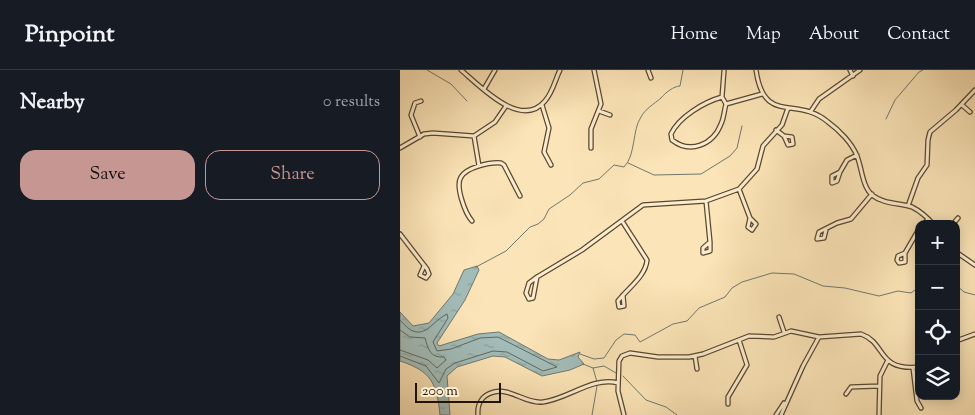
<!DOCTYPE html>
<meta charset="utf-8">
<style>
body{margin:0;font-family:"Sorts Mill Goudy",serif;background:#242831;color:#f1f3f6}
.controls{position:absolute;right:15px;bottom:15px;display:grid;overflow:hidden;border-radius:10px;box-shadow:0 2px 12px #0003}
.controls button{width:45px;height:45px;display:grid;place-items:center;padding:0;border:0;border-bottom:1px solid #363941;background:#171b24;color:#f1f3f6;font:25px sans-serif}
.scale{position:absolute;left:15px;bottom:12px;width:86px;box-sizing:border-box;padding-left:5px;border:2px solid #241300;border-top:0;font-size:14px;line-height:18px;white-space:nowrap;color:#241300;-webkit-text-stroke:4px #fcedd0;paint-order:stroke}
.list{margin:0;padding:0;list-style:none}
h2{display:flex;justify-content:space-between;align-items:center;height:65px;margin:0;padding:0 20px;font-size:21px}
h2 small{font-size:16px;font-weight:400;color:#9ea1a6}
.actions{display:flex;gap:10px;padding:15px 20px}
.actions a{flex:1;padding:11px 0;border:1px solid #c59692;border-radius:15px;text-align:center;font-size:18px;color:#c59692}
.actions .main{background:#c59692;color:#111}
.icon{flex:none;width:28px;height:28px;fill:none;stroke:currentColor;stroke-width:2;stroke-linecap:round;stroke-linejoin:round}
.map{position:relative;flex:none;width:575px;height:345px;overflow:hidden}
header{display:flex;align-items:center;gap:30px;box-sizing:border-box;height:70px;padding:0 25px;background:#171b24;border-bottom:1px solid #363941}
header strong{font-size:24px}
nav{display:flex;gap:28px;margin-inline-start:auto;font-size:18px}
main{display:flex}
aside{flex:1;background:#171b24}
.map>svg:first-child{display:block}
.water{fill:url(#water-ripples);stroke:#70786e}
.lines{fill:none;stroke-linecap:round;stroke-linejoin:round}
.shore{stroke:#63685c;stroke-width:1}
.stream{stroke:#70786e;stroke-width:1}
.minor-casing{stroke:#5a472e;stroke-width:5.5}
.minor{stroke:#fcedd0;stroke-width:3}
</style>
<header>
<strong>Pinpoint</strong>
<nav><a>Home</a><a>Map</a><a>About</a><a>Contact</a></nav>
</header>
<main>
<aside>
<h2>Nearby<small>0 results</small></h2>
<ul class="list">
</ul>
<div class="actions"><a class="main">Save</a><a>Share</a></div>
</aside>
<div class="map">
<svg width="575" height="345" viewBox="0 0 575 345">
<defs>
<pattern id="water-ripples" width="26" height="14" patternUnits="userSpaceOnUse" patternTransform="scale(1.25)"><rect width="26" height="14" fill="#a2bcb8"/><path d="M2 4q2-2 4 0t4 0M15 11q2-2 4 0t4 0" fill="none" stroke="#8ba19c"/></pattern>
</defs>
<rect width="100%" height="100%" fill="#fbe4b7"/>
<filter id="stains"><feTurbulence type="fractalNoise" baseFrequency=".004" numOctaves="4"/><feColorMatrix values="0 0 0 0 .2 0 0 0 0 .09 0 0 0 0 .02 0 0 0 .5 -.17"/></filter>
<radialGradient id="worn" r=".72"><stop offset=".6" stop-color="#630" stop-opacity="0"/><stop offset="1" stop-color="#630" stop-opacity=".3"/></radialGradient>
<!-- water -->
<path class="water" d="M77 196 79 200 65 230 37 273 39 276 78 264 99 262 148 289 159 290 180 282 178 287 184 294 170 300 142 306 105 287 93 286 57 297 47 306 50 345H40C37 313 31 301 0 291V242L13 256 29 253 53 224 64 200Z"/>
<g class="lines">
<!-- shore -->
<path class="shore" d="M0 250C22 277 30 252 47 244L48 248 33 272 37 281 51 279 80 268 98 267 157 297 143 301 107 282 93 281 55 293 46 299 39 313 26 296 0 286
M0 260 10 267 25 268C28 279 30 288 44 287L46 290 37 298 28 290 0 280"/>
<!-- stream -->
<path class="stream" d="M27 0 51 14 67 31
M486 49 495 30 519 2 523 0
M228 93 254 105 301 104 330 86 337 78 342 56
M76 197 106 181 130 157 138 154 144 149 149 139 170 125 183 113 199 109 214 95 224 97C236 85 232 60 241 47 245 39 254 34 261 28 265 23 274 16 280 16L283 0
M556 215 564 222 575 225
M180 284 194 289 204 288 216 270 224 264 235 265 240 272 273 254 287 251 299 238 325 227 332 218 342 212 372 203 394 204 423 216 445 218 479 226 498 221 511 223 519 217
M183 294 193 298 204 296 216 303
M193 298 197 312
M223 306 246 330 266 337 277 345
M192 345 197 316"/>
<!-- minor casing -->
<g class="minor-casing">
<path id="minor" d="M61 0C80 16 121 60 145 31 153 22 155 10 160 0
M248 0 251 8
M356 0C364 56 396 25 428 52 439 60 452 73 457 86 462 98 462 116 472 125 483 134 499 133 512 137 520 141 527 147 533 154
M450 0 453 6
M324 1 322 27 326 34 362 24
M84 19 95 0
M322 27C304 32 279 47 271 64L272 70C290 84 313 75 321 54 324 48 324 41 326 34
M142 35 149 58 144 82 151 95
M562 35 570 42
M199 41 210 45
M411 41 419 29 460 0
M376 60 384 66 388 75 393 74 392 67 384 66
M74 66 79 96
M20 67 11 45 15 33 21 31
M0 78 24 64 33 63 74 66 95 52 106 36
M191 78V59L201 34 194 0
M440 102 437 111 432 113V106L440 102 447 90 457 85
M339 119 350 148 348 157 352 160 356 154 350 148
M306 131 310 172 303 178V183L310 181V172
M508 136 518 108 527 95 528 70 530 62 556 40 575 20
M72 151C65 143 55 116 61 107 67 97 90 92 101 93L104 95 120 126
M222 151 247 190C246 206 227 219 218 231L219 237 224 236 223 225
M524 154 528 149
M553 154 558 148
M426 160 424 168 417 169 419 162 437 153 451 149 472 124
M0 164 27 199 29 204 26 208 20 205 24 196
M556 182 575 195
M505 183 498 186 497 190 499 193 505 192V183L519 159
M137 207 129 213 126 223 129 229 133 228 137 207 182 180 243 135 306 131 339 119 357 99 363 76 382 55 388 38
M379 247 384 262
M556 271 575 264
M295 286 297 299
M513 298 517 331 521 338
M446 324 451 317 479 316
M328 334V327L347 295 339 270
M78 345C77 334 82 325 94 322 111 318 126 334 143 332 168 329 193 306 218 313
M224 345 218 321 219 291 222 286 230 283 258 287H289L303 284 349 266 374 267 391 261 419 267 461 264C487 273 476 301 519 297
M376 345 384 333
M381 345 403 296 419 267
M479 345 480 306 488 290"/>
</g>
<!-- minor -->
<use href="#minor" class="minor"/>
</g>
<rect width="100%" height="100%" filter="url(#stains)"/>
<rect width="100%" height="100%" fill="url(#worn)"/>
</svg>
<div class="controls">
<button>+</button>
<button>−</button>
<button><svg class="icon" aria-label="locate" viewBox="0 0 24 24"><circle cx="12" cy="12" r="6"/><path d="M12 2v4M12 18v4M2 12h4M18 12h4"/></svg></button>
<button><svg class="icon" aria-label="layers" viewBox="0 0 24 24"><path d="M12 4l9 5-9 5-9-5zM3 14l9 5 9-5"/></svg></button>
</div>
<div class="scale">200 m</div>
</div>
</main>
